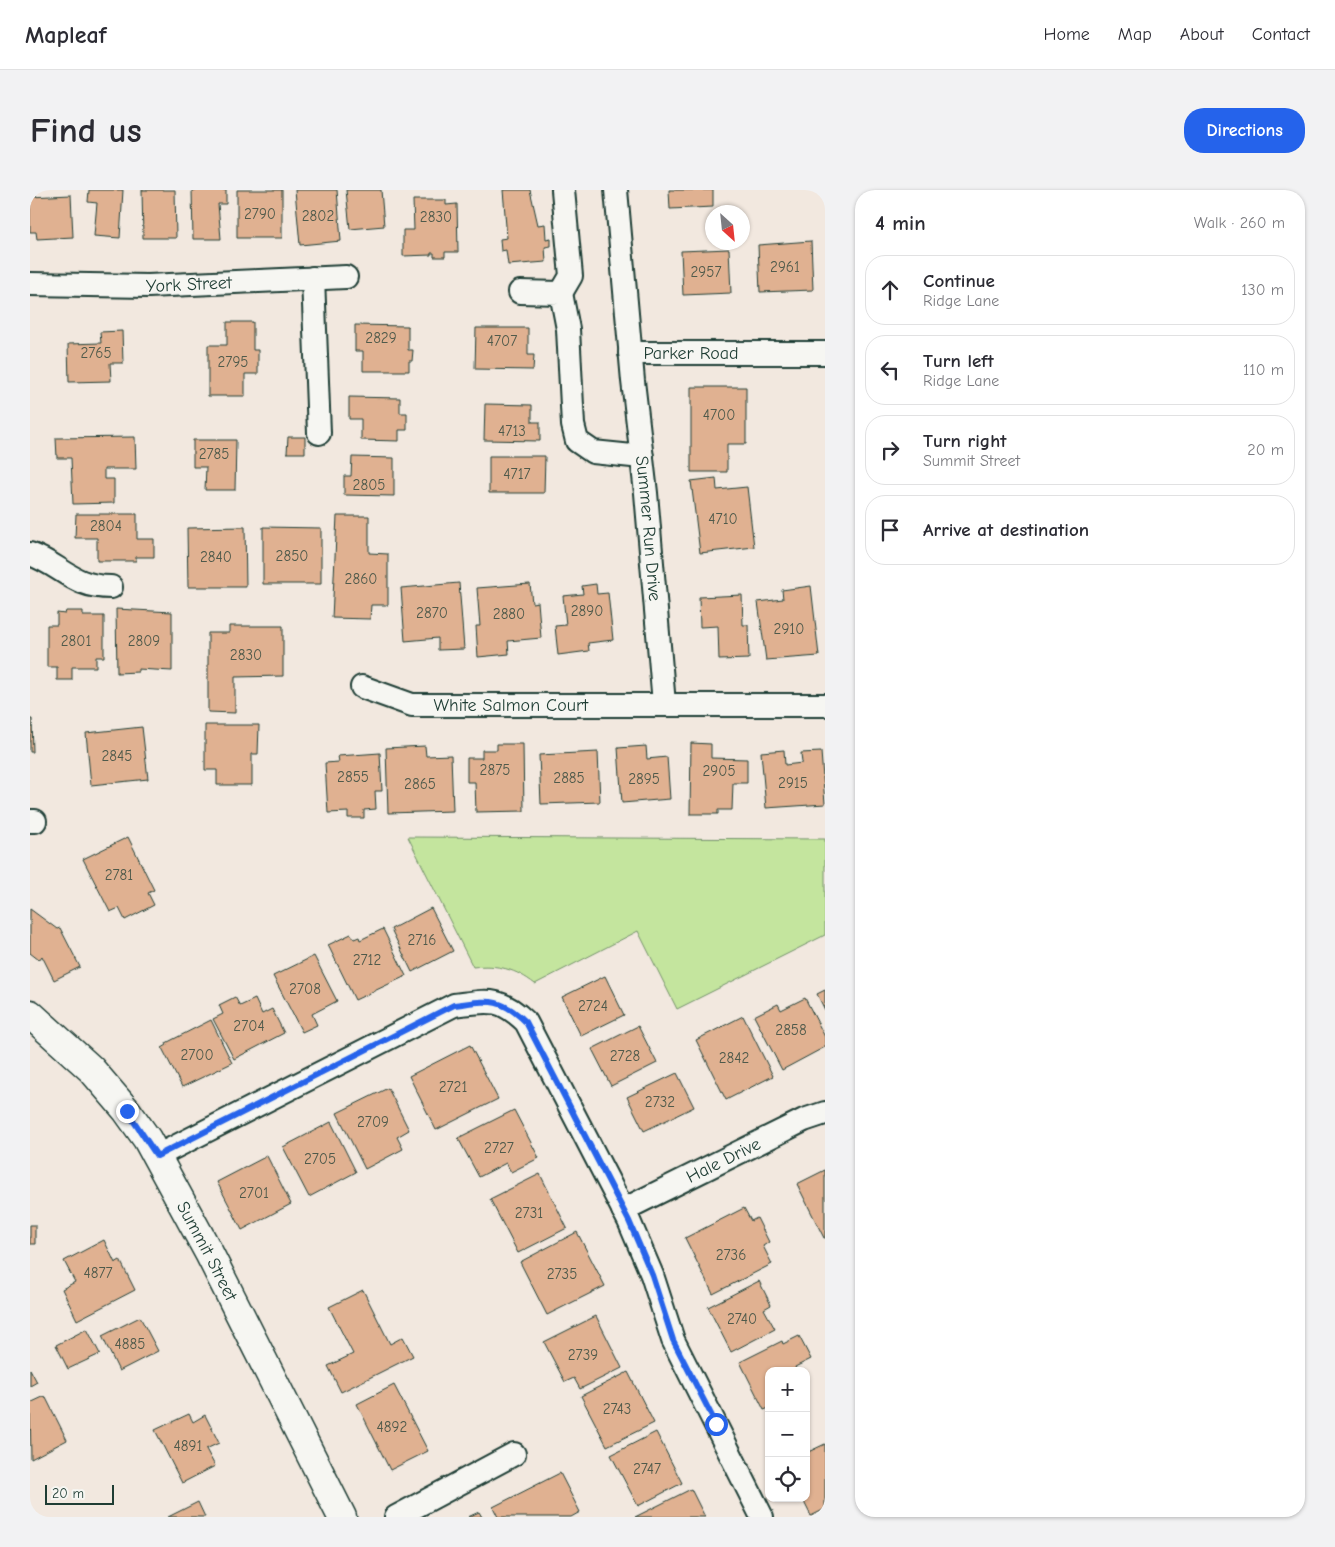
<!DOCTYPE html>
<meta charset="utf-8">
<style>
body{margin:0;font-family:"Comic Neue",sans-serif;background:#f2f2f3;color:#2b2b33}
.controls{position:absolute;right:15px;bottom:15px;display:grid;overflow:hidden;border-radius:10px;box-shadow:0 1px 4px #0004}
.controls button{width:45px;height:45px;display:grid;place-items:center;padding:0;border:0;border-bottom:1px solid #e1e1e2;background:#fff;color:#2b2b33;font:25px sans-serif}
.compass{position:absolute;left:675px;top:15px;width:45px;height:45px;border-radius:50%;background:#fff;box-shadow:0 1px 4px #0004;rotate:153deg}
.scale{position:absolute;left:15px;bottom:12px;width:69px;box-sizing:border-box;padding-left:5px;border:2px solid #1f3d34;border-top:0;font-size:14px;line-height:18px;white-space:nowrap;color:#1f3d34;-webkit-text-stroke:4px #f6f6f2;paint-order:stroke}
.stop{position:absolute;width:15px;height:15px;margin:-11px;border:4px solid #2563eb;border-radius:50%;background:#fff}
.stop.end{background:#2563eb;border-color:#fff;box-shadow:0 1px 5px #0008}
.list{margin:0;padding:0;list-style:none}
h2{display:flex;justify-content:space-between;align-items:center;height:65px;margin:0;padding:0 20px;font-size:21px}
h2 small{font-size:16px;font-weight:400;color:#7c7c81}
.list li{display:grid;grid-template-columns:32px 1fr auto;gap:15px;align-items:center;box-sizing:border-box;height:70px;margin:0 10px 10px;padding:0 10px;border:1px solid #e1e1e2;border-radius:20px}
.list b{display:block;font-size:19px;white-space:nowrap}
.list p{margin:0;font-size:16px;white-space:nowrap;color:#7c7c81}
.list em{font-size:16px;font-style:normal;color:#7c7c81}
.icon{flex:none;width:28px;height:28px;fill:none;stroke:currentColor;stroke-width:2;stroke-linecap:round;stroke-linejoin:round}
.map{position:relative;flex:none;width:795px;height:1327px;overflow:hidden;border-radius:20px}
header{display:flex;align-items:center;gap:30px;box-sizing:border-box;height:70px;padding:0 25px;background:#fff;border-bottom:1px solid #e1e1e2}
header strong{font-size:24px}
nav{display:flex;gap:28px;margin-inline-start:auto;font-size:18px}
.intro{display:flex;align-items:center;justify-content:space-between;box-sizing:border-box;height:120px;padding:0 30px}
h1{margin:0;font-size:35px}
.button{padding:12px 22px;border-radius:20px;background:#2563eb;color:#fff;font-size:18px;font-weight:700}
main{display:flex;gap:30px;padding:0 30px}
aside{flex:1;background:#fff;border-radius:20px;box-shadow:0 1px 4px #0004}
.map>svg:first-child{display:block}
.green{fill:#c4e59e;stroke:#729169}
.building{fill:#e0b191;stroke:#1f3d34}
.lines{fill:none;stroke-linecap:round;stroke-linejoin:round}
.minor-casing{stroke:#1f3d34;stroke-width:26}
.major-casing{stroke:#1f3d34;stroke-width:31}
.minor{stroke:#f6f6f2;stroke-width:22}
.major{stroke:#f6f6f2;stroke-width:28}
.route{stroke:#2563eb;stroke-width:6}
.labels{text-anchor:middle;dominant-baseline:central;stroke-width:4.5;stroke-linejoin:round;paint-order:stroke}
.number-label{font-size:15px;fill:#4f5a4b}
.street-label{font-size:18px;fill:#1f3d34;stroke:#f6f6f2}
</style>
<header>
<strong>Mapleaf</strong>
<nav><a>Home</a><a>Map</a><a>About</a><a>Contact</a></nav>
</header>
<div class="intro"><h1>Find us</h1><a class="button">Directions</a></div>
<main>
<div class="map">
<svg width="795" height="1327" viewBox="0 0 795 1327">
<rect width="100%" height="100%" fill="#f2e8df"/>
<filter id="ink" filterUnits="userSpaceOnUse"><feTurbulence type="fractalNoise" baseFrequency=".02" numOctaves="2"/><feDisplacementMap in="SourceGraphic" scale="10" xChannelSelector="R" yChannelSelector="G"/><feConvolveMatrix kernelMatrix="1 2 1 2 8 2 1 2 1" color-interpolation-filters="sRGB"/></filter>
<g filter="url(#ink)">
<!-- green -->
<path class="green" d="M378 647 795 649V745L647 819 608 741 505 794C486 779 467 774 443 777Z"/>
<!-- building -->
<path class="building" d="M59 0H93L90 48 64 46 67 13 58 12Z
M112 0H145L146 48H113Z
M162 0H196V14H188L191 49H163Z
M207 0H252V48H207Z
M265 0H307L311 51 270 55Z
M316 0H351L354 36 320 39Z
M473 0H500L508 35 515 34 516 49 521 48V56L515 57 516 72 478 75 476 60 471 61 470 49 477 48Z
M639 0H683V17L640 19Z
M41 5 43 47 7 49 6 42H0V7Z
M383 10H416V15L427 14 428 62H415V67H404V63H401V65L373 66V40H384Z
M781 51 783 100 730 102 728 55Z
M699 59 701 103 653 105 651 61Z
M197 132H223V160H228V184H215V206H178V155H197Z
M325 135 378 136V160H383L382 171H379V181H333V161H325Z
M446 138H498V165H504L503 180 445 179Z
M92 141 93 173H80L81 191 39 192 38 154 71 153 70 142Z
M661 197H716V254H697V282H661Z
M319 207 370 208V223H377V240H369V251L331 250V229H319Z
M455 214 502 215V232H510V251L454 250Z
M105 247 106 279H74V289H84V313L43 314 41 268H27L26 248Z
M258 247H275V263H257Z
M163 250H206L205 300H175L176 277H163Z
M459 266H515L514 303H459Z
M322 267 364 268V306L314 305V286H321Z
M686 288 687 300 717 297 724 357 670 363 661 291Z
M46 324H107V349H124V367H106V371H67V348H45Z
M307 326H339V363L358 364V415H341L340 429 302 428Z
M215 337 216 397H158L157 338Z
M233 337 291 338V394H233Z
M429 393 434 459 408 460V448L375 451 371 398Z
M500 394 502 413 508 412 511 448 478 451 479 464 448 467 446 436H450L447 398Z
M566 394 567 404 578 403 583 450 558 453 559 461 528 465 525 436 536 435 533 406 553 404 552 396Z
M781 396 789 466 736 470 728 412 753 409 752 400Z
M712 405 713 435H718L719 469 689 470 688 436 670 437 669 407Z
M86 419 142 422V481L108 479V482L87 483Z
M36 421H53V426H74V467H66V477H42V490H27V477H17V435H27V423L35 424Z
M199 436H253V486L205 487V523L178 522V443H199Z
M0 529H2L3 562H0Z
M175 535H229L228 564H222V595H187V580H175Z
M112 537 118 589 61 595 56 543Z
M661 553 681 554V568L717 569V593H703L702 620H688V624H660Z
M467 554H493L494 621 446 622 445 592H437V568H452V560H467Z
M395 556 396 566 421 565 423 621 358 623 356 558Z
M616 556 617 569 637 567 640 609 592 613 588 558Z
M754 560 755 575 772 573 771 563 791 562 795 614 736 618 731 562Z
M568 562 570 612 511 614 509 565Z
M350 563 352 601H345L346 619 334 620V628H318V622L298 623 295 573 309 572 308 566Z
M98 647 124 700 118 703 124 715 95 730 89 718 80 722 53 669Z
M401 718 423 761 382 782 361 739Z
M0 719 27 739 30 738 50 777 24 790 12 766 9 770 0 763Z
M353 739 376 786 325 810 298 755 321 744 324 749 329 747 330 750Z
M284 766 307 811 282 824 287 835 272 842 243 786Z
M575 786 594 825 551 846 532 807Z
M795 800V820L787 804Z
M205 807 210 816 225 809 232 824 242 819 254 843 204 869 183 829 193 824 189 815Z
M775 808 795 847V857L752 880 724 826 748 814 751 820Z
M713 826 743 886 696 910 666 850Z
M181 830 202 873 152 897 132 858 137 855 136 853Z
M608 836 627 873 581 896 562 859Z
M440 855 468 909 406 940 379 886Z
M647 883 664 917 614 941 597 907Z
M358 898 379 940 367 947 373 959 335 979 307 923Z
M484 920 509 968 481 982 476 973 449 987 428 948Z
M301 932 326 982 279 1007 253 957Z
M237 966 261 1014 212 1040 187 992Z
M795 980V1048H794L767 994Z
M510 984 537 1038 488 1063 460 1009Z
M714 1018 721 1031 727 1028 739 1052 733 1056 742 1074 683 1104 655 1048Z
M0 1035H5V1054H0Z
M547 1042 575 1096 517 1125 490 1072Z
M74 1050 85 1073 90 1070 105 1100 47 1130 32 1099 45 1092 34 1071Z
M729 1091 741 1115 734 1119 745 1139 701 1162 678 1117Z
M333 1100 360 1154 373 1147 383 1166 311 1202 298 1176 323 1164 299 1117Z
M566 1126 592 1178 550 1199 544 1188 535 1192 514 1152Z
M110 1127 128 1161 89 1181 72 1146Z
M57 1139 70 1164 38 1179 26 1155Z
M769 1146 781 1169 765 1177 767 1181H739V1218L734 1220 710 1172 752 1151 753 1154Z
M0 1179 7 1192 0 1196Z
M598 1182 624 1233 577 1256 551 1206Z
M364 1195 398 1261 360 1280 327 1214Z
M15 1206 37 1250 1 1269 0 1213Z
M159 1224 163 1232 175 1225 189 1253 176 1259 185 1276 152 1293 125 1240Z
M626 1242 652 1293 608 1316 581 1265Z
M795 1254V1319L781 1326 772 1308H776V1263Z
M530 1283 550 1322 541 1327H468L463 1317Z
M661 1299 675 1327H605Z
M168 1312 175 1327H138Z
M449 1322 452 1327H438Z"/>
<g class="lines">
<!-- minor casing -->
<g class="minor-casing">
<g id="minor">
<path id="s1" d="M586 0 603 191 616 303 634 514"/>
<path d="M283 88 289 243"/>
<path id="s2" d="M0 94 118 96 316 87"/>
<path d="M490 102 531 103 538 139 543 235 547 251 563 262 612 267"/>
<path d="M531 103 541 86 533 0"/>
<path id="s3" d="M600 163H795"/>
<path d="M0 364C33 376 42 397 81 397"/>
<path id="s4" d="M332 497 382 515H795"/>
<path d="M0 631H5"/>
<path d="M127 966 424 815C458 811 469 806 496 832L599 1031 622 1085 643 1150 732 1327"/>
<path id="s5" d="M593 1020 774 930 795 923"/>
<path d="M366 1327 484 1264"/>
</g>
</g>
<!-- major casing -->
<g class="major-casing">
<g id="major">
<path id="s6" d="M0 824 61 879 97 921 117 949 179 1063 312 1327"/>
</g>
</g>
<!-- minor -->
<use href="#minor" class="minor"/>
<!-- major -->
<use href="#major" class="major"/>
</g>
</g>
<g class="lines" filter="url(#ink)">
<!-- route -->
<path class="route" d="M97 921 127 966 424 815C458 811 469 806 496 832L599 1031 622 1085 643 1150 686 1234"/>
</g>
<g class="labels">
<!-- number labels -->
<g class="number-label">
<text x="230" y="24">2790</text>
<text x="288" y="26">2802</text>
<text x="406" y="27">2830</text>
<text x="755" y="77">2961</text>
<text x="676" y="82">2957</text>
<text x="351" y="148">2829</text>
<text x="472" y="151">4707</text>
<text x="66" y="163">2765</text>
<text x="203" y="172">2795</text>
<text x="689" y="225">4700</text>
<text x="482" y="241">4713</text>
<text x="184" y="264">2785</text>
<text x="487" y="284">4717</text>
<text x="339" y="295">2805</text>
<text x="693" y="329">4710</text>
<text x="76" y="336">2804</text>
<text x="262" y="366">2850</text>
<text x="186" y="367">2840</text>
<text x="331" y="389">2860</text>
<text x="557" y="421">2890</text>
<text x="402" y="423">2870</text>
<text x="479" y="424">2880</text>
<text x="759" y="439">2910</text>
<text x="46" y="451">2801</text>
<text x="114" y="451">2809</text>
<text x="216" y="465">2830</text>
<text x="87" y="566">2845</text>
<text x="465" y="580">2875</text>
<text x="689" y="581">2905</text>
<text x="323" y="587">2855</text>
<text x="539" y="588">2885</text>
<text x="614" y="589">2895</text>
<text x="763" y="593">2915</text>
<text x="390" y="594">2865</text>
<text x="89" y="685">2781</text>
<text x="392" y="750">2716</text>
<text x="337" y="770">2712</text>
<text x="275" y="799">2708</text>
<text x="563" y="816">2724</text>
<text x="219" y="836">2704</text>
<text x="761" y="840">2858</text>
<text x="167" y="865">2700</text>
<text x="595" y="866">2728</text>
<text x="704" y="868">2842</text>
<text x="423" y="897">2721</text>
<text x="630" y="912">2732</text>
<text x="343" y="932">2709</text>
<text x="469" y="958">2727</text>
<text x="290" y="969">2705</text>
<text x="224" y="1003">2701</text>
<text x="499" y="1023">2731</text>
<text x="701" y="1065">2736</text>
<text x="68" y="1083">4877</text>
<text x="532" y="1084">2735</text>
<text x="712" y="1129">2740</text>
<text x="100" y="1154">4885</text>
<text x="553" y="1165">2739</text>
<text x="587" y="1219">2743</text>
<text x="362" y="1237">4892</text>
<text x="158" y="1256">4891</text>
<text x="617" y="1279">2747</text>
</g>
<!-- street labels -->
<g class="street-label">
<text stroke="none"><textPath href="#s2" startOffset="159">York Street</textPath></text>
<text stroke="none"><textPath href="#s3" startOffset="61">Parker Road</textPath></text>
<text stroke="none"><textPath href="#s1" startOffset="340">Summer Run Drive</textPath></text>
<text stroke="none"><textPath href="#s4" startOffset="152">White Salmon Court</textPath></text>
<text stroke="none"><textPath href="#s5" startOffset="112">Hale Drive</textPath></text>
<text stroke="none"><textPath href="#s6" startOffset="299">Summit Street</textPath></text>
</g>
</g>
</svg>
<div class="controls">
<button>+</button>
<button>−</button>
<button><svg class="icon" aria-label="locate" viewBox="0 0 24 24"><circle cx="12" cy="12" r="6"/><path d="M12 2v4M12 18v4M2 12h4M18 12h4"/></svg></button>
</div>
<svg class="compass" viewBox="-18 -18 36 36"><path d="M0-13l5 13h-10z" fill="#e53935"/><path d="M0 13l5-13h-10z" fill="#7c7c81"/></svg>
<div class="scale">20 m</div>
<div class="stop" style="left:686px;top:1234px"></div>
<div class="stop end" style="left:97px;top:921px"></div>
</div>
<aside>
<h2>4 min<small>Walk · 260 m</small></h2>
<ul class="list">
<li><svg class="icon" aria-label="ahead" viewBox="0 0 24 24"><path d="M12 20V5M6 11l6-6 6 6"/></svg><div><b>Continue</b><p>Ridge Lane</p></div><em>130 m</em></li>
<li><svg class="icon" aria-label="left" viewBox="0 0 24 24"><path d="M17 20v-9H6M10 6l-5 5 5 5"/></svg><div><b>Turn left</b><p>Ridge Lane</p></div><em>110 m</em></li>
<li><svg class="icon" aria-label="right" viewBox="0 0 24 24"><path d="M7 20v-9h11M14 6l5 5-5 5"/></svg><div><b>Turn right</b><p>Summit Street</p></div><em>20 m</em></li>
<li><svg class="icon" aria-label="arrive" viewBox="0 0 24 24"><path d="M6 21V4h12l-3 4 3 4H6"/></svg><div><b>Arrive at destination</b></div></li>
</ul>
</aside>
</main>
